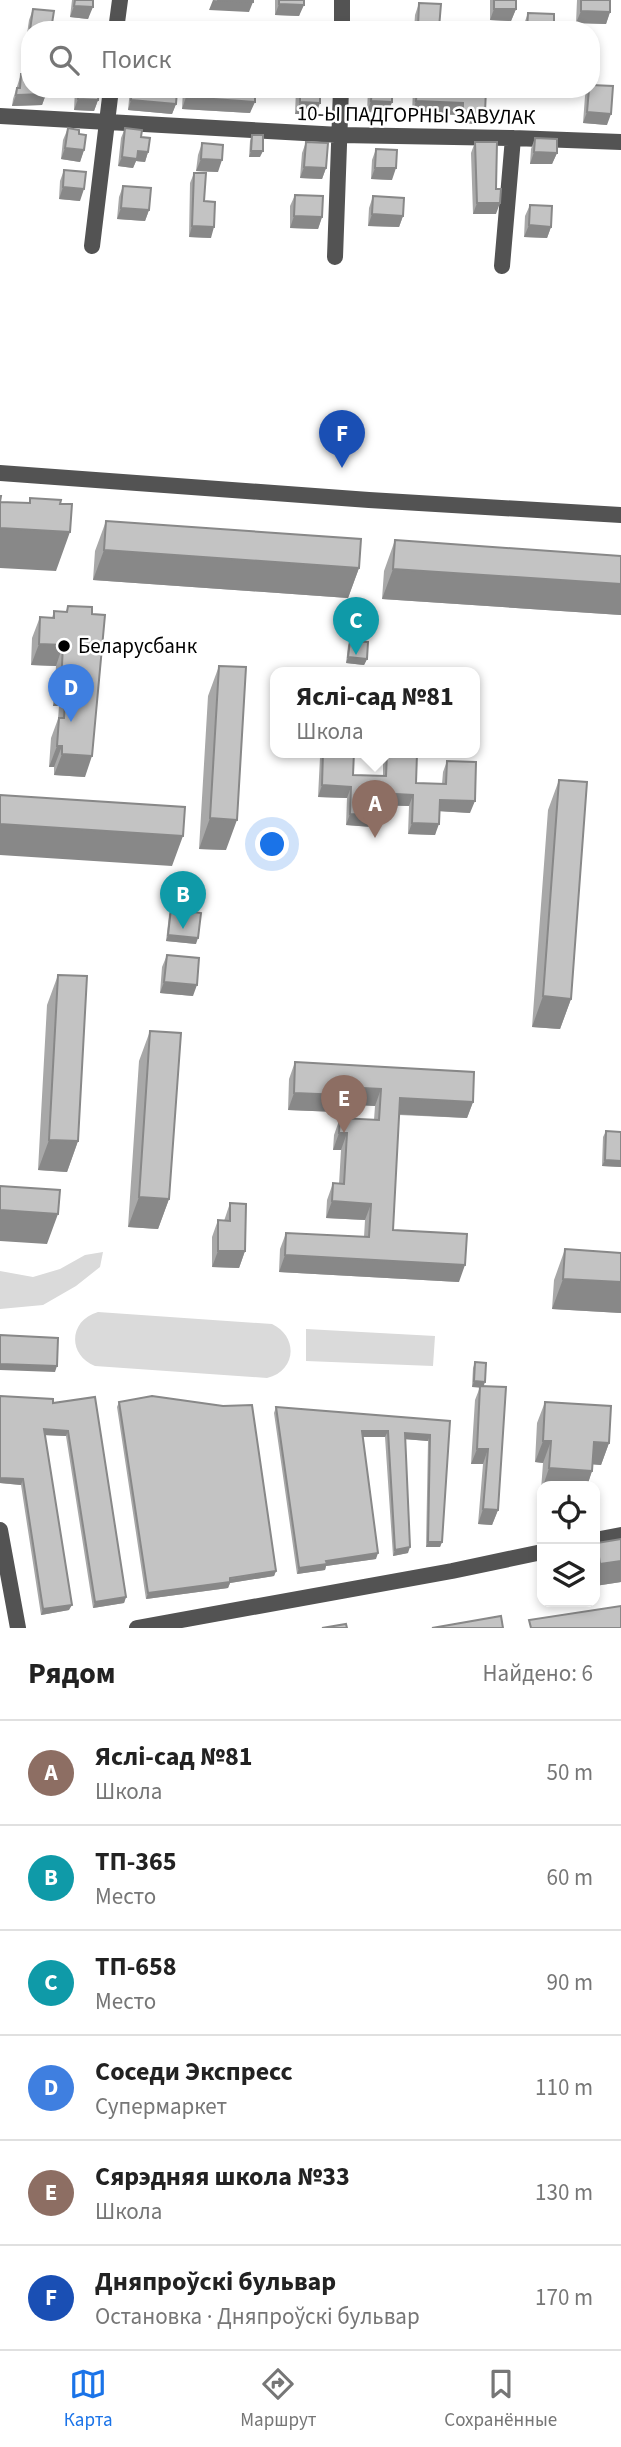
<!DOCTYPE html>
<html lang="ru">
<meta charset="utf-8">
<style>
body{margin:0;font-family:"Source Sans 3",sans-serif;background:#f2f2f2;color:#222}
.controls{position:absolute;right:21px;bottom:21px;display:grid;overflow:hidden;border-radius:14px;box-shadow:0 4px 10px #0003}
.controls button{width:63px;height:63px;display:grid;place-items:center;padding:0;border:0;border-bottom:2px solid #e0e0e0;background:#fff;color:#222;font:35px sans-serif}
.you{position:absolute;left:273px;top:845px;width:24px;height:24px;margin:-18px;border:5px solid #fff;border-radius:50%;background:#1a73e8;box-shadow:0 0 0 10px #1a73e833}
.badge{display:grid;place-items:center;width:46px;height:46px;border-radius:50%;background:#1a73e8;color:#fff;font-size:23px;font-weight:700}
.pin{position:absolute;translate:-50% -58px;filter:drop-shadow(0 2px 4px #0008)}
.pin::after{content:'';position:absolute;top:37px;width:24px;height:21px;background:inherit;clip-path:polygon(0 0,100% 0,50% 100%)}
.popup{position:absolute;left:270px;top:667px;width:210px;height:91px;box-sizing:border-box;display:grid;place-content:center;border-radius:14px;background:#fff;filter:drop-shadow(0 2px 5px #0005);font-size:23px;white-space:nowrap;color:#767676}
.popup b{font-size:26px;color:#222}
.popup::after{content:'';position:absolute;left:50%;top:100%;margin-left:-14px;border:14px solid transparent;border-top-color:#fff}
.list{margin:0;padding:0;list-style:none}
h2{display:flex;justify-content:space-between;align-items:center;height:91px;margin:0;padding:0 28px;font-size:30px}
h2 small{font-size:23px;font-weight:400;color:#767676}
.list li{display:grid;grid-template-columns:46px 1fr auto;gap:21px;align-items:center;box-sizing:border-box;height:105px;padding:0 28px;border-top:2px solid #e0e0e0}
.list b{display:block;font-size:26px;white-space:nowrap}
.list p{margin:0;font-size:23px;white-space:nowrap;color:#767676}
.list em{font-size:23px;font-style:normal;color:#767676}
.icon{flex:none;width:38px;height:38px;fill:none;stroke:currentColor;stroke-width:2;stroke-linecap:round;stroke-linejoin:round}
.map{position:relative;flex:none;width:621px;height:1628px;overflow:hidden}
.search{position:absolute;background:#fff;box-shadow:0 4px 10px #0003;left:21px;right:21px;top:21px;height:77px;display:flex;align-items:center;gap:18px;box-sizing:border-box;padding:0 24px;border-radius:28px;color:#767676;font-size:26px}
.sheet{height:721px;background:#fff}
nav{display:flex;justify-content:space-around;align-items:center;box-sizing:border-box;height:98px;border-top:2px solid #e0e0e0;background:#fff;font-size:19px;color:#767676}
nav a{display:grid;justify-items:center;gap:4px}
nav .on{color:#1a73e8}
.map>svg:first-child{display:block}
.green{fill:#dadada}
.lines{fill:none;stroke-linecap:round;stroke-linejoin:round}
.minor{stroke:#535353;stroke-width:16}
.wall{fill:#a8a8a8}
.shaded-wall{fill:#888}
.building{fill:#c3c3c3;stroke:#888;stroke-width:2}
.poi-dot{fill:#000;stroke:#fff;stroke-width:2.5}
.labels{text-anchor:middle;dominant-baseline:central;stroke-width:5;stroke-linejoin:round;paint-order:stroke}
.street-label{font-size:21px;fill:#000;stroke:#fff}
.poi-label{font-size:21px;fill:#000;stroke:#fff;text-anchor:start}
</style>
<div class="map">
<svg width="621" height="1628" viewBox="0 0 621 1628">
<rect width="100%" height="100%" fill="#fff"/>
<!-- green -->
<path class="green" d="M103 1252 100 1267 76 1286 43 1305 0 1309V1271L33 1277 60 1269 85 1255Z
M98 1312 272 1324C299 1337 296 1371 267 1378L95 1366C67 1355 69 1320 98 1312Z
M306 1329 435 1336 433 1366 306 1361Z"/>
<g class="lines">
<!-- minor -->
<path class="minor" d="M116 30 120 0
M342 30V0
M0 116 340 135 513 138 621 142
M92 246 111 89
M335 257 341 89
M502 266 513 138
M0 473 369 500 621 515
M0 1530 18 1628
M595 1540 621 1535
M137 1628 452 1571 542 1552"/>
</g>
<!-- wall -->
<path class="wall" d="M72 0H93L88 19 70 17Z
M275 0H304L299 16 275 15Z
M490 0H516V9L511 21 490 20Z
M577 0H610V12L606 24 576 23Z
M419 3 439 28V30H414L415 15Z
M33 9 30 30V41H26L29 20Z
M528 13 554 30H523L524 24Z
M21 74 46 94 42 105 12 106 13 99Z
M75 89H99L98 100 94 111 74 110Z
M130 89H156L176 104 172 114 128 110Z
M183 89H255L250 113 182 109Z
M296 89H320L316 114H295Z
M368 89H392V102L388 113 367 112Z
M413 89H486L480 124 459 123V115L412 113Z
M587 89H591L607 125 583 123 585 96Z
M68 128 79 134 84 150 80 162 61 159 63 140Z
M125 128 141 137 148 152 145 162 136 161 133 168 118 166 121 138Z
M252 135 260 157H249L250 141Z
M535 138 557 153 552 164H530L531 149Z
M306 142 326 168 322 179 300 178 302 153Z
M475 142 496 214H473L471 153Z
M202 143 218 172 196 171 198 155Z
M376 149 392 180 371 179 372 160Z
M64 170 80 201 59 199 60 181Z
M194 173 204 201 211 238 189 237 190 183Z
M123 186 149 210 145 221 117 219 119 197Z
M295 195 322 217 318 229 290 228V206Z
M373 196 403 216 399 227 368 226 369 208Z
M530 205 551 227 547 238 524 237 525 216Z
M106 521 359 568 348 598 93 580 95 551Z
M395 540 621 556V615L382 599 384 571Z
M68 606 85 777 54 775V767H49L51 738 58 719 59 706H53L56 666 31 665 32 638 40 617 52 618 54 611 66 612Z
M350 641 367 659 364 665 346 663 348 646Z
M219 666 226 850 199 849 208 696Z
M322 752H354L353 775 383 776V764L387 753 416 783 442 784 443 772 447 761 470 813 440 811 435 835 408 834 409 806 377 805V815L372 827 346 825 347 798 318 797 320 757Z
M559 780 571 999 560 1029 532 1027 548 810Z
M171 909 196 944 166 941 169 915Z
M167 955 193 996 160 993 162 967Z
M58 975 78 1141 67 1172 38 1170 47 1005Z
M150 1031 169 1199 158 1229 128 1227 139 1061Z
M295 1062 473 1102 467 1118 399 1115 393 1230 459 1282 279 1272 280 1249 286 1233 364 1237 365 1220 326 1218 327 1200 333 1183 339 1184 341 1150H333L334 1135 340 1118 374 1120 375 1106 340 1104 337 1112 288 1110 289 1079Z
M606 1131 621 1132V1167L602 1166 603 1137Z
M230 1203 245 1251 239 1268 212 1267V1237L218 1220 224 1221Z
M565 1249 621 1253V1313L552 1309 554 1280Z
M475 1362 484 1386 498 1510 492 1525 478 1524 483 1464H471L475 1400 480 1387H472L473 1368Z
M95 1397 126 1597 124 1603 93 1608 66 1436 45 1435 69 1610 41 1615 21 1485 0 1483 53 1403Z
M119 1402 276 1571 274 1576 230 1583 228 1588 146 1599 117 1407Z
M545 1402 609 1443 601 1465 593 1464 592 1471 587 1486H542V1490H541L543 1463 535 1462 537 1423Z
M276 1407 450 1421 442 1542 440 1547H426L428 1441 405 1439 408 1553 393 1556 385 1437H363L376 1559 326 1566 325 1570 297 1574 274 1413Z
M597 1543 621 1582 595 1586V1548Z"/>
<!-- shaded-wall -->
<path class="shaded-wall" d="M213 0 253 2 249 12 209 10Z
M279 4 304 5 299 16 275 15Z
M74 6 93 7 88 19 70 17Z
M494 9H516L511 21 490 20Z
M581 11 610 12 606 24 576 23Z
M418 27 439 28V30H417Z
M30 31V41H26Z
M46 94 42 105 12 106 16 95Z
M186 97 255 102 250 113 182 109Z
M78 99 98 100 94 111 74 110Z
M131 100 176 104 172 114 128 110Z
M371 101 392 102 388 113 367 112Z
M416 101 463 103 459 115 412 113Z
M300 102 320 103 316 114H295Z
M463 112 485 113 480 124 459 123Z
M587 112 611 114 607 125 583 123Z
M65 148 84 150 80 162 61 159Z
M138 151 148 152 145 162 136 161 133 168 118 166 122 157Z
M251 151H263L260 157H249Z
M534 152 557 153 552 164H530Z
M201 159 222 160 218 172 196 171Z
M304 167 326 168 322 179 300 178Z
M375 168H396L392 180 371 179Z
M63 187 84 189 80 201 59 199Z
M477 203H500L496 214H473Z
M121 208 149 210 145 221 117 219Z
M372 214 403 216 399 227 368 226Z
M294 216 322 217 318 229 290 228Z
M529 225 551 227 547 238 524 237Z
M192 226 214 227 211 238 189 237Z
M0 528 70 532 56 571 0 568Z
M104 550 359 568 348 598 93 580Z
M393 569 621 584V615L382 599Z
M39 644 63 645 56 666 31 665Z
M348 657 367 659 364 665 346 663Z
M61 685 66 686 59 706H53Z
M57 746H62L54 767H49Z
M62 754 92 756 85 777 54 775Z
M322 785 351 787 347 798 318 797Z
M378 793 413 795 409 806 373 805Z
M440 800 475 801 470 813 436 811Z
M350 814 377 815 372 827 346 825Z
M210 818 237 820 226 850 199 849Z
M412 823 439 824 435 835 408 834Z
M0 824 183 836 172 866 0 855Z
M168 935 198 938 196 944 166 941Z
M164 982 197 985 193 996 160 993Z
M543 996 571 999 560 1029 532 1027Z
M343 1087 381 1089 375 1106 340 1104 337 1112 288 1110 294 1093Z
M400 1098 473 1102 467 1118 394 1114Z
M339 1133H347L341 1150H333Z
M49 1140 78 1141 67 1172 38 1170Z
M605 1160 621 1161V1167L602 1166Z
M139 1197 169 1199 158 1229 128 1227Z
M332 1201 371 1204 365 1220 326 1218Z
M0 1210 58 1214 47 1244 0 1241Z
M218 1251H245L239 1268 212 1267Z
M285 1255 465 1265 459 1282 279 1272Z
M563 1279 621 1282V1313L552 1309Z
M0 1364 57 1366 55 1372 0 1370Z
M474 1381 485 1382 483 1388 472 1387Z
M44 1429 68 1431 66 1436 42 1435Z
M362 1431H388L385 1437H360Z
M405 1433 430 1435 428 1441 403 1439Z
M543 1441H551L543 1463 535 1462Z
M594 1442 609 1443 601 1465 586 1464Z
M477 1449H488L483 1464H471Z
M549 1468 592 1471 587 1486H543Z
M0 1478 23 1479 21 1485 0 1483Z
M483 1509 498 1510 492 1525 478 1524Z
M428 1542H442L440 1547H426Z
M410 1547 408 1553 393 1556 395 1550Z
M378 1553 376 1559 326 1566 325 1570 297 1574 299 1568 326 1561Z
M621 1561V1582L595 1586V1579L600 1564Z
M276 1571 274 1576 230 1583 228 1588 146 1599 148 1593Z
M126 1597 124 1603 93 1608 95 1602Z
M72 1605 69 1610 41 1615 43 1609Z"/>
<!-- building -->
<path class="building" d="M75 0H93V7L74 6Z
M217 0H253V2Z
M279 0H304V5L279 4Z
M494 0H516V9H494Z
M581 0H610V12L581 11Z
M419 3 441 4 439 28 418 27Z
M33 9 54 11 51 30H30Z
M528 13 554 14V30H527Z
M21 74 30 75V89H46V94L16 95 17 88H20Z
M591 85 613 86 611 114 587 112 589 89H591Z
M78 89H99L98 100 78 99Z
M132 89H156L177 91 176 104 131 100Z
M186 89H255V102L186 97Z
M300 89H320V103L300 102Z
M372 89H392V102L371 101Z
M417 89H486L485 113 463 112V103L416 101Z
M68 128 79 130V134L86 135 84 150 65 148Z
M125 128 142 130 141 137 150 138 148 152 138 151 137 159 122 157Z
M252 135H263V151H251Z
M535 138 557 139V153L534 152Z
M306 142 328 143 326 168 304 167Z
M475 142H497L496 189H501L500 203H477Z
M202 143 223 145 222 160 201 159Z
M376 149 397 150 396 168H375Z
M64 170 86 172 84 189 63 187Z
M194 173H206L204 201 215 202 214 227 192 226Z
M123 186 151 188 149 210 121 208Z
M295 195 323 196 322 217 294 216Z
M373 196 404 198 403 216 372 214Z
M530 205 552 206 551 227 529 225Z
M0 496H1L0 502 30 503V498L61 500 60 504H72L70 532 0 528Z
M106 521 361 539 359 568 104 550Z
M395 540 621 556V584L393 569Z
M68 606 92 607V614L105 615 92 756 62 754V746H57L59 718H64L66 686 61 685 63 645 39 644 40 617 54 618V611L67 612Z
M350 641 368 642 367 659 348 657Z
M219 666 246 667 237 820 210 818Z
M323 752H354L353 775 386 776 387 753 417 754 416 783 446 784 447 761 476 762 475 801 440 800 439 824 412 823 413 795 378 793 377 815 350 814 351 787 322 785Z
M559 780 587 782 571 999 543 996Z
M0 795 185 807 183 836 0 824Z
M171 909 201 913 198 938 168 935Z
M167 955 199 958 197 985 164 982Z
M58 975 87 976 78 1141 49 1140Z
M150 1031 181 1033 169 1199 139 1197Z
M295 1062 474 1072 473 1102 400 1098 393 1230 467 1234 465 1265 285 1255 286 1233 369 1237 371 1204 332 1201 333 1183 344 1184 347 1133H339L340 1118 379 1120 381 1089 343 1087V1095L294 1093Z
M606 1131 621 1132V1161L605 1160Z
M0 1186 60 1190 58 1214 0 1210Z
M230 1203 246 1204 245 1251H218V1220L230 1221Z
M565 1249 621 1253V1282L563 1279Z
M0 1335 58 1338 57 1366 0 1364Z
M475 1362 486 1363 485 1382 474 1381Z
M480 1386 506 1387 498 1510 483 1509 488 1449H477Z
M0 1396 53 1399V1403L95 1397 126 1597 95 1602 68 1431 44 1429 72 1605 43 1609 23 1479 0 1478Z
M152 1396 223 1406 252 1405 276 1571 230 1578V1582L148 1593 119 1402Z
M545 1402 611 1406 609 1443 594 1442 592 1471 549 1468 551 1441H543Z
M276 1407 450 1421 442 1542H428L430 1435 405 1433 410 1547 395 1550 388 1431H362L378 1553 326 1561 327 1564 299 1568Z
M621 1539V1561L600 1564 597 1543Z
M621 1606V1628H531L529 1620Z
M501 1616 503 1628H432Z
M346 1624 347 1628H322Z"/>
<!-- markers -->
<circle class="poi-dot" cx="64" cy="646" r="7"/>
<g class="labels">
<!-- street labels -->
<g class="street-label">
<text transform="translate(416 115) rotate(1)">10-Ы ПАДГОРНЫ ЗАВУЛАК</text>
</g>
<!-- poi labels -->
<g class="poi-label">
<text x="78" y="646">Беларусбанк</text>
</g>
</g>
</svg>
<div class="controls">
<button><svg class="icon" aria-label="locate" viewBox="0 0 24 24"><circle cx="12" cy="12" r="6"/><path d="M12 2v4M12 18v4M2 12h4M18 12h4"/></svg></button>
<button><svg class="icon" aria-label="layers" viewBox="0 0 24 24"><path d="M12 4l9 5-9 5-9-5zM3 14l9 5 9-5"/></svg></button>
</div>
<div class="you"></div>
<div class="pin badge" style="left:375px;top:838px;background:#8d6e63">A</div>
<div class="popup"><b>Яслі-сад №81</b>Школа</div>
<div class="pin badge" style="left:183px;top:929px;background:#0f9aa8">B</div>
<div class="pin badge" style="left:356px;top:655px;background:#0f9aa8">C</div>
<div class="pin badge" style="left:71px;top:722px;background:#3f7fe0">D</div>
<div class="pin badge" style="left:344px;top:1133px;background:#8d6e63">E</div>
<div class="pin badge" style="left:342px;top:468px;background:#1a4fb4">F</div>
<div class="search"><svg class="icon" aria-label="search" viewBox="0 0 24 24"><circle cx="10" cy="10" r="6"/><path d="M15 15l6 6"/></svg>Поиск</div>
</div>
<section class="sheet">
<h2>Рядом<small>Найдено: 6</small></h2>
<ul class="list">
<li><span class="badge" style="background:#8d6e63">A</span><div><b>Яслі-сад №81</b><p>Школа</p></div><em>50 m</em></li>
<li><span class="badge" style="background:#0f9aa8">B</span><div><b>ТП-365</b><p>Место</p></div><em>60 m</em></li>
<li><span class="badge" style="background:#0f9aa8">C</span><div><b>ТП-658</b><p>Место</p></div><em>90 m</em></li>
<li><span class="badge" style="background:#3f7fe0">D</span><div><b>Соседи Экспресс</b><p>Супермаркет</p></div><em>110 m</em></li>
<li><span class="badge" style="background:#8d6e63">E</span><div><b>Сярэдняя школа №33</b><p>Школа</p></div><em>130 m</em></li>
<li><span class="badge" style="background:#1a4fb4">F</span><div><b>Дняпроўскі бульвар</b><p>Остановка · Дняпроўскі бульвар</p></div><em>170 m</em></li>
</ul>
</section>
<nav>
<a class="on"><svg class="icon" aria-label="map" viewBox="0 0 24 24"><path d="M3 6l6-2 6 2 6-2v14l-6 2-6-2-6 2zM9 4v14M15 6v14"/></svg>Карта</a>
<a><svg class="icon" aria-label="directions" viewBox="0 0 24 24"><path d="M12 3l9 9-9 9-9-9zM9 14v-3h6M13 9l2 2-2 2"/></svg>Маршрут</a>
<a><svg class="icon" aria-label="saved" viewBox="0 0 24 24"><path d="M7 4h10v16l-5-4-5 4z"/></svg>Сохранённые</a>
</nav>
